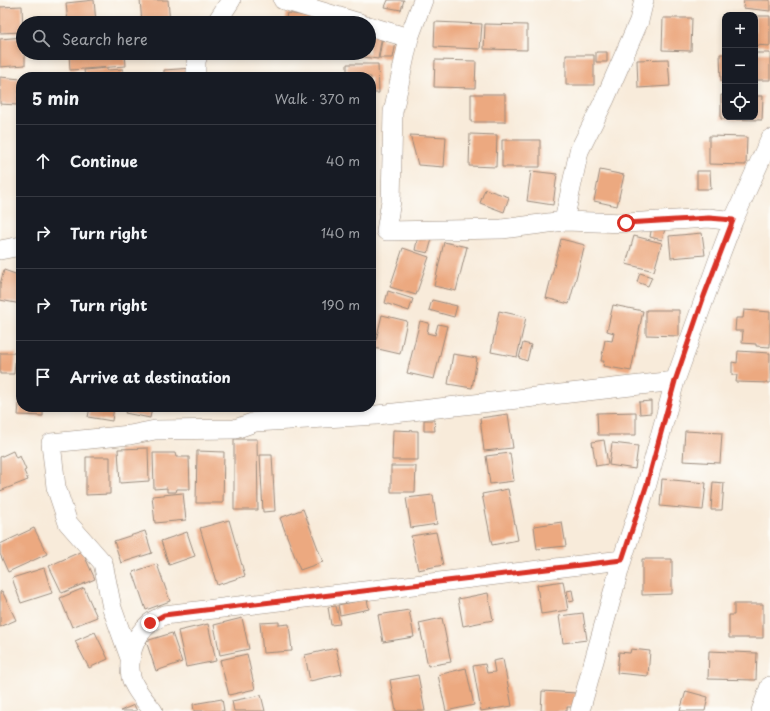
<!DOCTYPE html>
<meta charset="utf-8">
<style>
body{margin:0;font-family:"Playpen Sans",sans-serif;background:#242831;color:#f1f3f6}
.controls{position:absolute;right:12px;top:12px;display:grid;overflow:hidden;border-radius:8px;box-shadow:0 2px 6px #0003}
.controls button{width:36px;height:36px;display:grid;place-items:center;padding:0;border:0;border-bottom:1px solid #363941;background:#171b24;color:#f1f3f6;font:20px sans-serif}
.stop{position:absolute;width:12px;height:12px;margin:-9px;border:3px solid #d93025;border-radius:50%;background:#fff}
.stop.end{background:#d93025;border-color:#fff;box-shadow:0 1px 4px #0008}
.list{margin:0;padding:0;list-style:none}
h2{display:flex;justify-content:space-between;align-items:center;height:52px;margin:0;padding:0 16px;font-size:17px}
h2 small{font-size:13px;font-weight:400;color:#9ea1a6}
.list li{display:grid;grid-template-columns:26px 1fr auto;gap:12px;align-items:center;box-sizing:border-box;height:72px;padding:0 16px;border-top:1px solid #363941}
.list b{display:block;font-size:15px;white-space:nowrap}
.list em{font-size:13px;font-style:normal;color:#9ea1a6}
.icon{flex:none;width:22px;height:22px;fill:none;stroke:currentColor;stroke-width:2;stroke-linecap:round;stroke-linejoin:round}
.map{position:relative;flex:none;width:770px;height:711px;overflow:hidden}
.search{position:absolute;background:#171b24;box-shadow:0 2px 6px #0003;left:16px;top:16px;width:360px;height:44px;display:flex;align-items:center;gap:10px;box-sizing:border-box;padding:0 14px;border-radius:22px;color:#9ea1a6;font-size:15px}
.panel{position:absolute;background:#171b24;box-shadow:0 2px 6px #0003;left:16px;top:72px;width:360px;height:340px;border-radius:16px}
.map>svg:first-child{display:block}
.building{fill:#eca980}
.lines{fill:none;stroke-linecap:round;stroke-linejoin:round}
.minor-casing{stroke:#9a8a7c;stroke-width:20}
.minor{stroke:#fff;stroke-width:19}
.route{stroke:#d93025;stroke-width:5}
</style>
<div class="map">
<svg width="770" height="711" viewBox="0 0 770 711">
<rect width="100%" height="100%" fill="#fdfcf7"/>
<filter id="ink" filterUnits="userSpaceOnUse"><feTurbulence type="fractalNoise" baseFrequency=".025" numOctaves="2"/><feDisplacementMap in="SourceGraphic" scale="8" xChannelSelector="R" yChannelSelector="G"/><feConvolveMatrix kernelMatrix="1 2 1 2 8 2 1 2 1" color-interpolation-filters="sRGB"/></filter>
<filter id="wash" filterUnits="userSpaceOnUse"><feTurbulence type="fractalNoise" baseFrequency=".012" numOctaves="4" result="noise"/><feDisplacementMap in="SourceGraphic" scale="16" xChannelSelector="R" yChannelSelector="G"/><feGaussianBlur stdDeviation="0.9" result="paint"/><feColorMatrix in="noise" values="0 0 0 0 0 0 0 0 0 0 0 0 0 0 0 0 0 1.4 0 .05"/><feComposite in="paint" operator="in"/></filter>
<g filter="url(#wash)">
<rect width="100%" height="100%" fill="#f8ebda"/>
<g id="blocks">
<!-- building -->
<path class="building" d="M94 0 96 23H68L66 3Z
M140 0H168L170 23H142Z
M388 0H404L401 10 385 7Z
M744 0H770V11L743 8Z
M22 6 23 32 0 33V7Z
M287 13 318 18V23H285Z
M755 16H770V46L755 45Z
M663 18H692L691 51 662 50Z
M435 22 482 24 480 49 434 47Z
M485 24 527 25V50L484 49Z
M369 33 382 35 378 59 348 55 349 53H369Z
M23 37V53H25V65L0 67V39Z
M382 40 396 42 393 58H379Z
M596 52H607V62H596Z
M69 53H125L126 66 70 70Z
M252 53H275V57L252 54Z
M755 53H770V80H755Z
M720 54H725V81H721Z
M566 55H594V85H566Z
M668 59 670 86 638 88 637 60Z
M435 60 476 61 475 88 434 87Z
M347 64H378L379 93H371V77H347Z
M107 68V70L123 69V77H85L84 70Z
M193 68V77H164V70Z
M0 77 21 79 17 105 0 104Z
M471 94H505V122H471Z
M721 95H725V117H755V96H763L762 120 721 119Z
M470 134 497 135 496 167 469 166Z
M410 135 446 137 444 167 418 165Z
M709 136 747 137 746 165 709 164Z
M502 140H540V167H502Z
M600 170 624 175 617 206 594 201Z
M531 171 557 174 553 205 527 201Z
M697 171H710L711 189H697Z
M485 189 509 197 504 212 480 203Z
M652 226 665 229 662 240 650 237Z
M702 233 705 255 671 258 669 236Z
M418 236 432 239 428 253 415 250Z
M634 236 662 243 654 271 626 264Z
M561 239 585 245 569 304 546 298Z
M444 242 467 247 456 291 434 286Z
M403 248 429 257 416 295 390 287Z
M4 270 21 276V304L0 300V284Z
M640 273 652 277 648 286 637 282Z
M388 291 413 299 409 311 385 303Z
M432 300 457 306 454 317 429 310Z
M613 305 643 311 631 371 603 366 604 361H601L605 340 612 341 614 333 607 331Z
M646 310H679V336L646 335Z
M744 310 770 312V347L756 346V344L742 343 743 331H735L736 318H743Z
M499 311 526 317 517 357 491 352Z
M382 315 407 321 400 354 374 348Z
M420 321 429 323 427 333 435 335 438 324 447 326 434 379 407 373Z
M523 343 531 345 527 361 519 358Z
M738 351 770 353V383L736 382 737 375H732V362L737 363Z
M0 353H16L14 374H0Z
M453 354 477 358 472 388 448 384Z
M20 393H21V407H43V416L18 415Z
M651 401V413L640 414 639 402Z
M90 407H114L112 421 88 417Z
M127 407H152L150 418 125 413Z
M636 412V435H598L597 413Z
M508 414 513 448 484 451 480 418Z
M424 420H434L435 431H424Z
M393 430 418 431V460H392Z
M685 431 722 433 720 463 683 461Z
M234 439H257L258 510H234Z
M604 440 608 464 596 466 592 442Z
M612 443 638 446 635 469 609 465Z
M148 448 149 481 120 483 118 449Z
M13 451 16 458 20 456 26 470 24 471 28 480 0 491V457Z
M197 451 224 452 223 503H196Z
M153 453H175L176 457H189L190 489H177L176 492H167V488L154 489Z
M510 453 514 481 490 484 486 456Z
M260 455H272L275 511 263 512Z
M86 457H110V494L86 495Z
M391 466H416L415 492H391Z
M662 479 706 483 703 510 660 506Z
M713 482 724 483 722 510H711Z
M508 489 518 540 492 545 482 494Z
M183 493 186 520 155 523 152 496Z
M433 495 437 524 411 528 406 498Z
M303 509 323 562 300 570 280 518Z
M229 520 245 576 217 585 200 528Z
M562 522 566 546 537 549 534 526Z
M34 528 47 554 8 572 0 554V544Z
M145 531 152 553 121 563 114 541Z
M187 532 195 556 169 565 161 541Z
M436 532 443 565 418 570 411 536Z
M82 551 95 579 62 593 49 566Z
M642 559H672V594L642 595Z
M157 564 170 601 146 610 133 572Z
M44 568 52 593 21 603 12 578Z
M563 581 568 610 541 614 537 585Z
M84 588 97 617 72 627 60 598Z
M572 590 574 601 569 602 567 591Z
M2 591 16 620 0 627V592Z
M488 593 493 620 463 626 458 599Z
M367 599 369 609 340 615 338 605Z
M734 604H763V638H729V615H734Z
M336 606 340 624 331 625 328 607Z
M409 610 414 637 383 642 378 615Z
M583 613 587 640 563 643 559 616Z
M242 618 249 649 220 655 214 625Z
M442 618 451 662 428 666 419 623Z
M279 622V625L289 624 292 651 263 653 260 623Z
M208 624 216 661 186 667 178 631Z
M95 632 108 659 89 668 75 641Z
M172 633 182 662 156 671 146 641Z
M336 648 342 674 310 681 305 655Z
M631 649 650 651 648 676 617 673 619 652 630 653Z
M709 651 757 653 756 680 708 679Z
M247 654 255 689 229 695 220 660Z
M503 659 512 706 481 711 473 666 485 664 487 673 495 672 493 661Z
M466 668 474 705 446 711 438 675Z
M418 675 425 711H396L390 680Z
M542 691 576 693 575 707H567V711H541Z
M686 691 708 697 705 711H680Z
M261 695 265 711H234L232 701Z
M222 699 224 711H194L193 704Z
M134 705 137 711H120Z"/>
</g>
</g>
<g filter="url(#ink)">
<use href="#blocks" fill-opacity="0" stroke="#9a8a7c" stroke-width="1"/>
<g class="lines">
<!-- minor casing -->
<g class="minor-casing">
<path id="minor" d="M283 0 360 23
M423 0 409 38 393 112 391 201 386 231 502 229 564 221 626 223 709 218 733 221
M216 23 231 0
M369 26 409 38
M196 77V61L199 53
M564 221 579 151 605 99 639 21 644 0
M0 250 21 246
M130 658 112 608 103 563 68 523 56 487 51 443 130 435 155 430 235 429 255 422 377 415 675 381
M153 711C146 702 133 687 131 677 127 657 134 636 150 623 154 620 159 618 164 615 316 596 469 579 622 560
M580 711 622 560 647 484 675 381 719 258 733 221 770 139
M761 711 770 686"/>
</g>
<!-- minor -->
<use href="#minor" class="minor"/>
</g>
</g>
<g class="lines" filter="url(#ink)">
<!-- route -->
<path class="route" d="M150 623 164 615C316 596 469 579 622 560L647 484 675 381 704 296 733 220 709 218 626 223"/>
</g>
</svg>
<div class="controls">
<button>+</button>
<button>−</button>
<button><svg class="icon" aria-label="locate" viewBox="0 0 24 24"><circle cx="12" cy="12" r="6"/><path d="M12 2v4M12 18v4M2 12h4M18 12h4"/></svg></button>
</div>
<div class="stop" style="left:626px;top:223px"></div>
<div class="stop end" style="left:150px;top:623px"></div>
<div class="search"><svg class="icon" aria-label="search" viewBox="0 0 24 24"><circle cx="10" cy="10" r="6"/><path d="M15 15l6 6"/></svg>Search here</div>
<section class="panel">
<h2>5 min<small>Walk · 370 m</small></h2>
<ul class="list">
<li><svg class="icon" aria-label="ahead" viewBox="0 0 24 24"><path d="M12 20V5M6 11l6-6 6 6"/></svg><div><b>Continue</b></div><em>40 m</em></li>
<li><svg class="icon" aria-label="right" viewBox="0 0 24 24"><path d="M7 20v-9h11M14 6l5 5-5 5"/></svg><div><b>Turn right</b></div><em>140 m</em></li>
<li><svg class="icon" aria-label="right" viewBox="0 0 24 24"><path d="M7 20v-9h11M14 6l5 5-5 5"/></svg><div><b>Turn right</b></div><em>190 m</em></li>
<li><svg class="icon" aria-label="arrive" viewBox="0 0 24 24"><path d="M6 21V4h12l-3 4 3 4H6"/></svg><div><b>Arrive at destination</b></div></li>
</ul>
</section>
</div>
